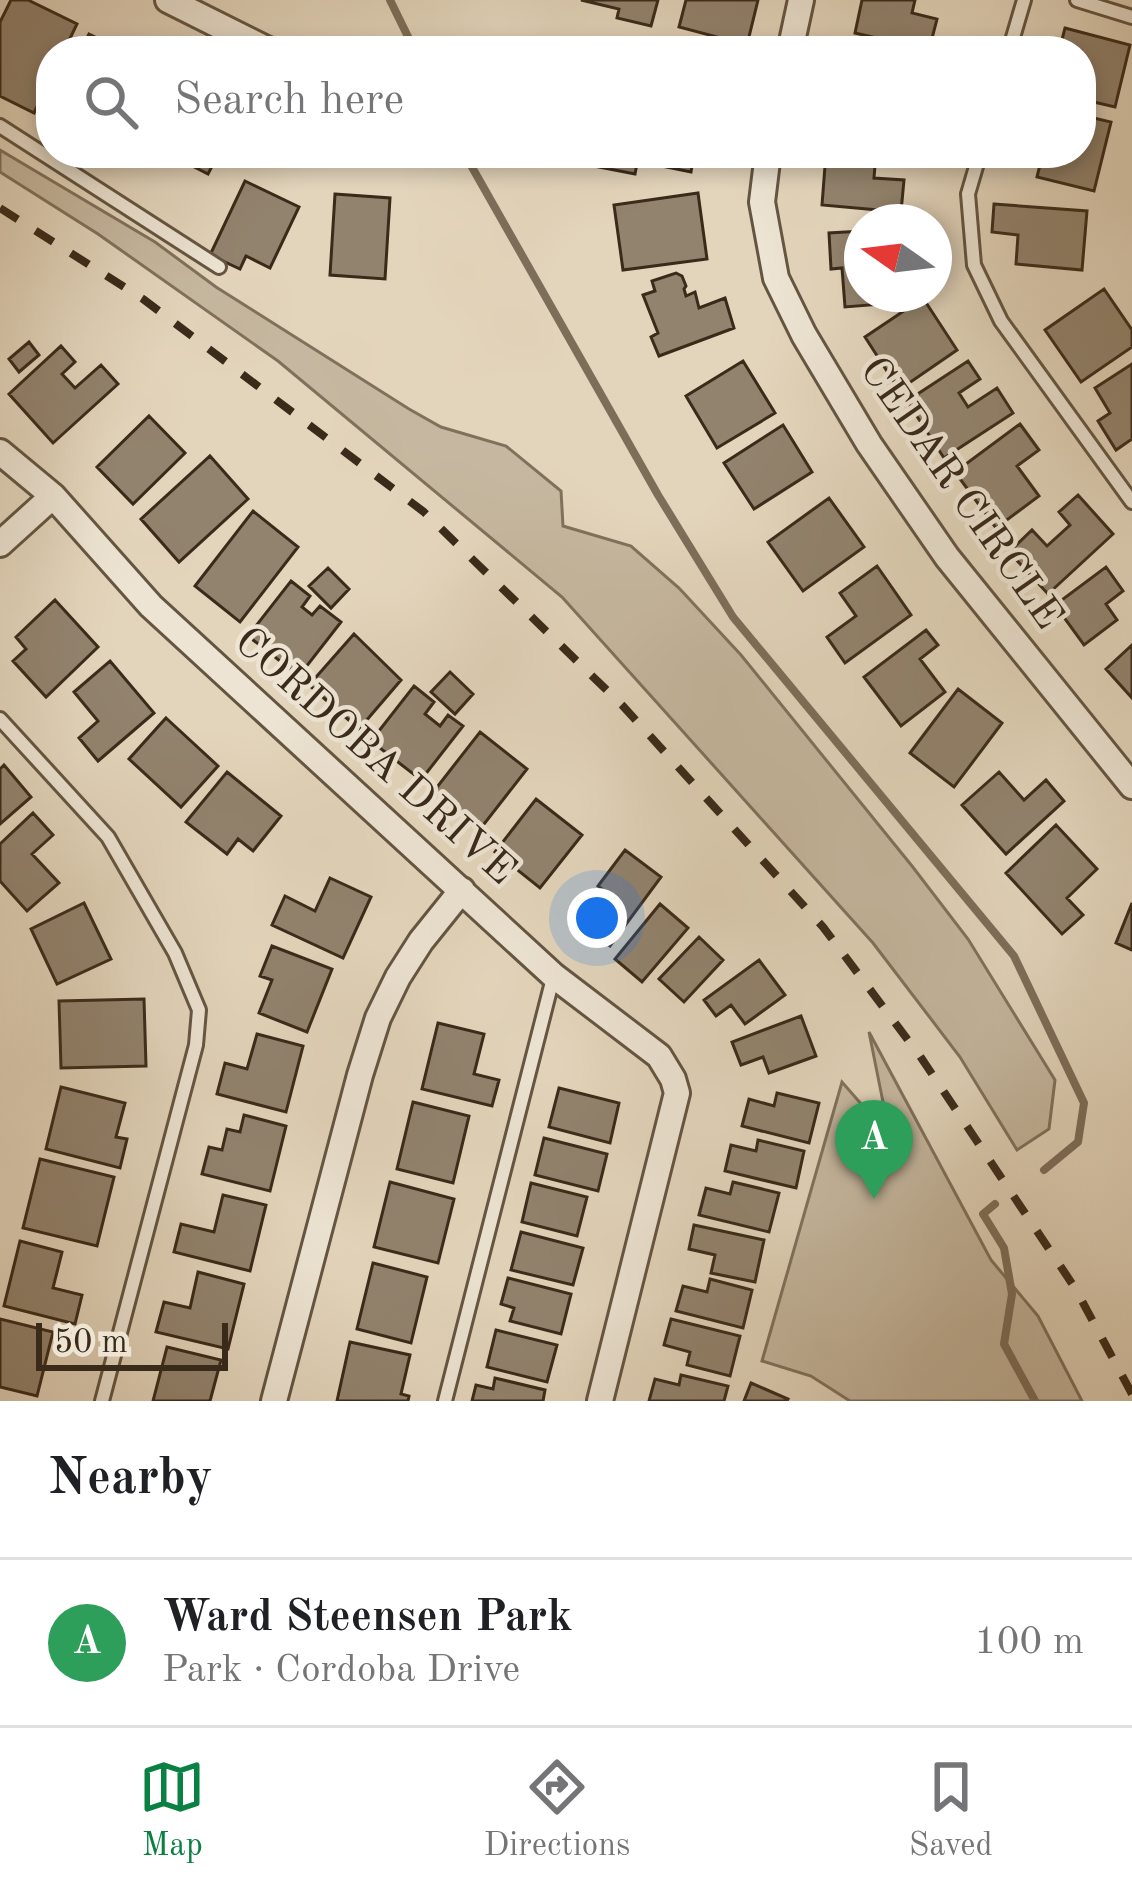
<!DOCTYPE html>
<meta charset="utf-8">
<style>
body{margin:0;font-family:"Old Standard TT",serif;background:#f6f6f6;color:#202124}
.compass{position:absolute;left:844px;top:204px;width:108px;height:108px;border-radius:50%;background:#fff;box-shadow:0 6px 18px #0003;rotate:284deg}
.scale{position:absolute;left:36px;bottom:30px;width:192px;box-sizing:border-box;padding-left:12px;border:6px solid #3a2a1a;border-top:0;font-size:33px;line-height:42px;white-space:nowrap;color:#3a2a1a;-webkit-text-stroke:9px #ede4d3;paint-order:stroke}
.you{position:absolute;left:597px;top:918px;width:42px;height:42px;margin:-30px;border:9px solid #fff;border-radius:50%;background:#1a73e8;box-shadow:0 0 0 18px #1a73e833}
.badge{display:grid;place-items:center;width:78px;height:78px;border-radius:50%;background:#0b8043;color:#fff;font-size:39px;font-weight:700}
.pin{position:absolute;translate:-50% -99px;filter:drop-shadow(0 3px 6px #0008)}
.pin::after{content:'';position:absolute;top:63px;width:42px;height:36px;background:inherit;clip-path:polygon(0 0,100% 0,50% 100%)}
.list{margin:0;padding:0;list-style:none}
h2{display:flex;justify-content:space-between;align-items:center;height:156px;margin:0;padding:0 48px;font-size:51px}
h2 small{font-size:39px;font-weight:400;color:#757577}
.list li{display:grid;grid-template-columns:78px 1fr auto;gap:36px;align-items:center;box-sizing:border-box;height:168px;padding:0 48px;border-top:3px solid #e0e0e0}
.list b{display:block;font-size:45px;white-space:nowrap}
.list p{margin:0;font-size:39px;white-space:nowrap;color:#757577}
.list em{font-size:39px;font-style:normal;color:#757577}
.icon{flex:none;width:66px;height:66px;fill:none;stroke:currentColor;stroke-width:2;stroke-linecap:round;stroke-linejoin:round}
.map{position:relative;flex:none;width:1132px;height:1401px;overflow:hidden}
.search{position:absolute;background:#fff;box-shadow:0 6px 18px #0003;left:36px;right:36px;top:36px;height:132px;display:flex;align-items:center;gap:30px;box-sizing:border-box;padding:0 42px;border-radius:48px;color:#757577;font-size:45px}
.sheet{height:324px;background:#fff}
nav{display:flex;justify-content:space-around;align-items:center;box-sizing:border-box;height:168px;border-top:3px solid #e0e0e0;background:#fff;font-size:33px;color:#757577}
nav a{display:grid;justify-items:center;gap:6px}
nav .on{color:#0b8043}
.map>svg:first-child{display:block}
.green{fill:#c6b8a0;stroke:#80715d;stroke-width:3}
.lines{fill:none;stroke-linecap:round;stroke-linejoin:round}
.stream{stroke:#7d6e5a;stroke-width:8}
.building{fill:#92836e;stroke:#3a2a1a;stroke-width:3}
.lane-casing{stroke:#645542;stroke-width:18}
.street-casing{stroke:#645542;stroke-width:30}
.lane{stroke:#ede4d3;stroke-width:12}
.street{stroke:#ede4d3;stroke-width:24}
.rail{stroke:#3a2a1a;stroke-width:8;stroke-dasharray:21 21;stroke-linecap:butt}
.labels{text-anchor:middle;dominant-baseline:central;stroke-width:9;stroke-linejoin:round;paint-order:stroke}
.street-label{font-size:42px;fill:#3a2a1a;stroke:#ede4d3}
</style>
<div class="map">
<svg width="1132" height="1401" viewBox="0 0 1132 1401">
<rect width="100%" height="100%" fill="#e3d5bc"/>
<filter id="stains"><feTurbulence type="fractalNoise" baseFrequency=".00167" numOctaves="4"/><feColorMatrix values="0 0 0 0 .2 0 0 0 0 .09 0 0 0 0 .02 0 0 0 .5 -.17"/></filter>
<radialGradient id="worn" r=".72"><stop offset=".6" stop-color="#630" stop-opacity="0"/><stop offset="1" stop-color="#630" stop-opacity=".3"/></radialGradient>
<!-- green -->
<path class="green" d="M0 150 155 242 216 287 409 409 441 427 506 446 561 491 563 526 631 546 679 588 741 655 912 866 968 939 1055 1080 1049 1129 1017 1150 960 1057 873 943 562 597 278 361 98 234 0 172Z
M869 1032 991 1260 1038 1316 1082 1401H850L811 1376 762 1361 842 1082 890 1137Z"/>
<g class="lines">
<!-- stream -->
<path class="stream" d="M390 0 415 51
M464 153 658 495 733 617 1014 956 1084 1103 1078 1142 1044 1170
M995 1204 983 1214 1004 1248 1012 1294 1004 1344 1035 1401"/>
</g>
<!-- building -->
<path class="building" d="M11 0H28L77 24 64 51H51V78L34 113 0 96V22Z
M581 0H658L651 26 617 18 619 9Z
M686 0H758L747 45 679 27Z
M862 0H915L912 13 937 19 929 50 855 33Z
M1065 28 1130 45 1115 107 1081 99V51H1059Z
M89 34 124 51H80Z
M1081 115 1111 122 1094 191 1037 177 1043 153H1081Z
M167 153H219L208 174Z
M597 153H639L635 174 594 166Z
M660 153H694L691 172 657 165Z
M826 153H876L874 178 904 180 901 212 822 205Z
M245 181 299 207 270 268 246 256 240 269 210 255Z
M698 193 707 259 623 270 614 205Z
M335 194 390 198 385 279 330 275Z
M994 204 1087 211 1082 270 1016 264 1018 235 992 232Z
M862 231V294H907L908 302 845 307 842 268 831 269 829 233Z
M676 273 682 276 686 286 684 289 686 296 695 292 699 308 725 298 734 328 659 356 651 337 658 333 643 295 655 291 652 281Z
M1104 289 1132 330V347L1081 382 1045 330Z
M923 298 957 350 899 390 865 337Z
M29 342 39 355 19 372 9 359Z
M61 346 75 362 62 374 75 388 101 365 118 384 53 443 9 394Z
M743 361 775 413 717 448 686 396Z
M968 361 980 379 959 393 968 407 997 388 1013 413 944 458 907 401Z
M1132 364V439L1116 450 1098 421 1110 413 1095 388Z
M149 416 185 453 133 504 97 467Z
M1020 424 1039 450 1017 466 1039 496 996 528 955 472Z
M783 425 812 472 754 509 724 463Z
M210 456 248 499 179 562 141 519Z
M1078 495 1113 534 1048 594 1009 552 1032 530 1047 546 1070 525 1059 512Z
M829 498 864 547 803 591 768 542Z
M253 511 298 547 240 622 195 586Z
M877 566 911 615 845 663 827 637 856 616 840 593Z
M1106 567 1123 591 1106 604 1117 620 1084 645 1055 605Z
M328 568 349 589 331 608 309 586Z
M291 581 310 596 302 607 312 615 320 606 341 622 299 676 248 636Z
M55 600 98 647 46 697 13 661 26 649 16 637Z
M926 630 938 645 920 659 945 692 901 726 864 677Z
M354 634 401 680 359 729 309 685Z
M1132 645V698L1106 669Z
M110 661 154 713 98 761 79 738 98 721 74 692Z
M450 672 473 694 455 714 431 692Z
M414 686 434 702 425 714 440 726 448 715 463 726 421 780 371 741Z
M958 689 1002 723 954 787 910 753Z
M166 718 218 766 181 807 129 759Z
M480 732 527 769 481 828 434 791Z
M4 765 31 797 0 824V769Z
M227 772 281 816 253 851 238 839 227 854 186 822Z
M999 772 1024 800 1046 780 1064 801 1006 854 962 805Z
M536 799 582 835 540 888 495 852Z
M33 813 53 835 32 854 59 883 27 911 0 881V844Z
M1056 825 1097 869 1067 898 1083 915 1062 934 1006 873Z
M625 850 661 877 610 946 588 930 613 897 598 886Z
M330 878 371 897 343 958 272 925 285 896 315 911Z
M84 903 111 959 57 984 31 929Z
M1132 903V950L1116 943Z
M660 904 688 928 642 982 615 959Z
M699 937 723 960 684 1002 659 979Z
M272 946 332 969 307 1032 259 1013 272 980 260 976Z
M759 960 785 995 745 1024 731 1005 716 1016 704 1000Z
M144 999 146 1066 61 1068 59 1001Z
M801 1016 816 1056 769 1073 763 1057 741 1065 732 1042Z
M438 1023 484 1034 474 1074 499 1080 492 1106 422 1089Z
M257 1034 303 1046 286 1112 217 1094 225 1063 247 1069Z
M61 1087 125 1103 116 1137 127 1139 120 1168 46 1149Z
M559 1088 619 1103 610 1143 549 1127Z
M777 1093 819 1103 809 1143 742 1126 749 1099 774 1106Z
M413 1102 469 1116 453 1183 397 1169Z
M244 1115 286 1126 270 1191 202 1174 209 1147 222 1150 227 1129 240 1132Z
M544 1138 607 1154 598 1191 535 1175Z
M758 1140 804 1151 796 1188 725 1171 731 1145 756 1151Z
M40 1159 114 1177 97 1246 23 1228Z
M390 1182 454 1199 438 1263 374 1247Z
M733 1182 779 1193 769 1232 699 1215 706 1188 730 1194Z
M531 1183 587 1197 577 1236 522 1222Z
M223 1195 266 1205 250 1271 174 1252 181 1224 214 1232Z
M694 1225 764 1240 755 1282 711 1273 715 1255 689 1249Z
M521 1232 583 1248 573 1285 511 1270Z
M20 1241 62 1252 53 1288 82 1295 75 1324 4 1306Z
M373 1263 427 1277 411 1343 357 1329Z
M198 1272 244 1284 228 1349 156 1332 164 1302 190 1308Z
M508 1278 571 1294 561 1334 510 1321 514 1308 501 1304Z
M710 1279 752 1290 743 1328 676 1311 683 1286 707 1292Z
M0 1319 53 1332 37 1396 0 1387Z
M671 1319 740 1336 730 1376 687 1365 690 1352 664 1345Z
M496 1330 557 1345 547 1382 487 1367Z
M350 1342 410 1355 401 1394 409 1396 408 1401H337Z
M167 1347 221 1360 210 1401H153Z
M681 1375 728 1386 724 1401H649L655 1379 679 1385Z
M495 1378 545 1390 543 1401H472L476 1385 493 1389Z
M751 1383 788 1399 787 1401H744Z"/>
<g class="lines">
<!-- lane casing -->
<g class="lane-casing">
<path id="lane" d="M1077 0 1132 17
M1009 51 1024 0
M0 126 219 267
M980 153 968 194 974 265 1001 321 1132 502
M0 719 108 837 175 953 199 1010 196 1045 102 1401
M445 1401 553 978"/>
</g>
<!-- street casing -->
<g class="street-casing">
<path id="street" d="M168 0 270 51
M790 51 801 0
M768 153 762 202 776 278 804 335 869 444 947 557 1132 786
M0 452 53 496 151 606 554 976 659 1056 673 1079 677 1093 600 1401
M0 544 53 496
M274 1401 360 1075 378 1018 398 977 421 941 462 890"/>
</g>
<!-- lane -->
<use href="#lane" class="lane"/>
<!-- street -->
<use href="#street" class="street"/>
<!-- rail -->
<path class="rail" d="M0 208 143 299 424 512 622 705 823 927 920 1056 1075 1288 1132 1394"/>
</g>
<g class="labels">
<!-- street labels -->
<g class="street-label">
<text transform="translate(960 494) rotate(55)">CEDAR CIRCLE</text>
<text transform="translate(374 757) rotate(42)">CORDOBA DRIVE</text>
</g>
</g>
<rect width="100%" height="100%" filter="url(#stains)"/>
<rect width="100%" height="100%" fill="url(#worn)"/>
</svg>
<svg class="compass" viewBox="-18 -18 36 36"><path d="M0-13l5 13h-10z" fill="#e53935"/><path d="M0 13l5-13h-10z" fill="#757577"/></svg>
<div class="scale">50 m</div>
<div class="you"></div>
<div class="pin badge" style="left:874px;top:1199px;background:#2e9e5b">A</div>
<div class="search"><svg class="icon" aria-label="search" viewBox="0 0 24 24"><circle cx="10" cy="10" r="6"/><path d="M15 15l6 6"/></svg>Search here</div>
</div>
<section class="sheet">
<h2>Nearby<small></small></h2>
<ul class="list">
<li><span class="badge" style="background:#2e9e5b">A</span><div><b>Ward Steensen Park</b><p>Park · Cordoba Drive</p></div><em>100 m</em></li>
</ul>
</section>
<nav>
<a class="on"><svg class="icon" aria-label="map" viewBox="0 0 24 24"><path d="M3 6l6-2 6 2 6-2v14l-6 2-6-2-6 2zM9 4v14M15 6v14"/></svg>Map</a>
<a><svg class="icon" aria-label="directions" viewBox="0 0 24 24"><path d="M12 3l9 9-9 9-9-9zM9 14v-3h6M13 9l2 2-2 2"/></svg>Directions</a>
<a><svg class="icon" aria-label="saved" viewBox="0 0 24 24"><path d="M7 4h10v16l-5-4-5 4z"/></svg>Saved</a>
</nav>
